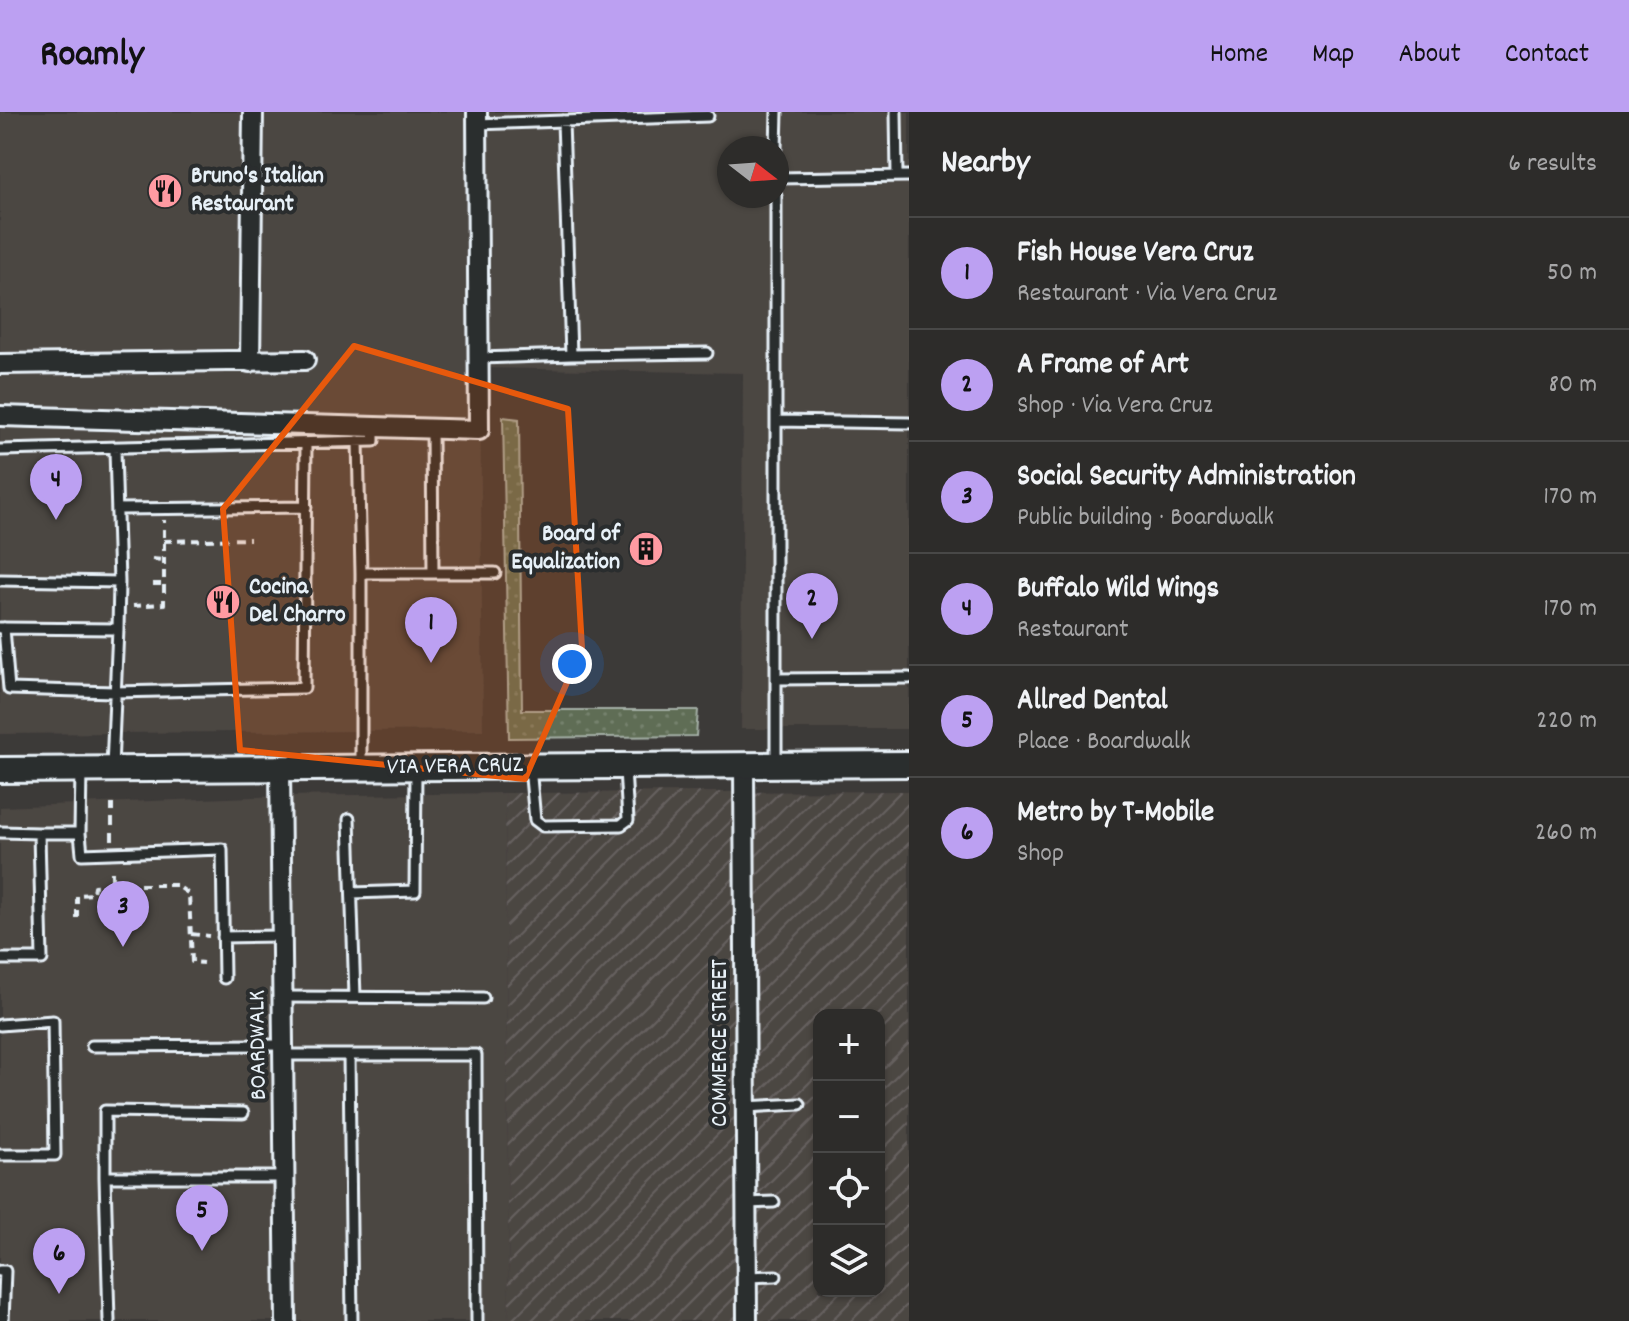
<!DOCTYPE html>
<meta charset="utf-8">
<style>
body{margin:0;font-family:Dekko,sans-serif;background:#353432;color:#f1f3f6}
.controls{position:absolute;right:24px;bottom:24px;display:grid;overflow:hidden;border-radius:16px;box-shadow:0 2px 6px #0004}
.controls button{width:72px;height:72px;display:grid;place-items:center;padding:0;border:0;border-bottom:2px solid #484847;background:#2d2c2a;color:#f1f3f6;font:40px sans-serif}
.compass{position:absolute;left:717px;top:24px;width:72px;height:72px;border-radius:50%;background:#2d2c2a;box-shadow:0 2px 6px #0004;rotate:107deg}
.you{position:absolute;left:572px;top:552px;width:28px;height:28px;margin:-20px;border:6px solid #fff;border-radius:50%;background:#1a73e8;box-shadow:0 0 0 12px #1a73e833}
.badge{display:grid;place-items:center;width:52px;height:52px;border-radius:50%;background:#bca0f2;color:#111;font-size:26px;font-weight:700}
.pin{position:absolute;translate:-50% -66px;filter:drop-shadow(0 2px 4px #0008)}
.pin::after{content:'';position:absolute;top:42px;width:28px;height:24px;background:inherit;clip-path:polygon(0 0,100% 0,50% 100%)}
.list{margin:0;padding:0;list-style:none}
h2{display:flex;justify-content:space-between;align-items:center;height:104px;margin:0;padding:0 32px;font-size:34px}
h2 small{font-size:26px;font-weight:400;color:#a7a7a8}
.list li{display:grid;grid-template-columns:52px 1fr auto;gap:24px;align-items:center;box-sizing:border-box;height:112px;padding:0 32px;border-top:2px solid #484847}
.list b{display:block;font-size:30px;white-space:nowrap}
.list p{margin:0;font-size:26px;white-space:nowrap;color:#a7a7a8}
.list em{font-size:26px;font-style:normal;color:#a7a7a8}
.icon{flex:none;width:44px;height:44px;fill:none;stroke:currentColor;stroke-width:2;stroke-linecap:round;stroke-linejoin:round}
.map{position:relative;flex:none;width:909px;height:1209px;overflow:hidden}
header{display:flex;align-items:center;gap:48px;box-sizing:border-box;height:112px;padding:0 40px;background:#bca0f2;color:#111}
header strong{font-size:38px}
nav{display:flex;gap:44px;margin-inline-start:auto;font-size:28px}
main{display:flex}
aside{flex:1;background:#2d2c2a}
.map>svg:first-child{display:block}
.built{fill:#4c4643;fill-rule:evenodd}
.industrial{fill:url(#industrial-furrows);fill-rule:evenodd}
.garden{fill:url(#garden-dots);stroke:#a4afa6;stroke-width:2}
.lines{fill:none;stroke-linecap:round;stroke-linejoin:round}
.lane-casing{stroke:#e8f1f8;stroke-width:15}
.street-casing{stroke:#e8f1f8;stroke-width:24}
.secondary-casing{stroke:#e8f1f8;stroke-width:30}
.path{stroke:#e8f1f8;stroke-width:4;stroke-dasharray:8 6;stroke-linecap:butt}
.lane{stroke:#2a2d2e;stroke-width:9}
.street{stroke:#2a2d2e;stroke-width:18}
.secondary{stroke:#2a2d2e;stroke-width:24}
.marked{fill:#e8590c;fill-opacity:0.2;stroke:#e8590c;stroke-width:6;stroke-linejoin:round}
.labels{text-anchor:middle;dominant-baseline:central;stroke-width:8;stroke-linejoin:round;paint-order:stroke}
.poi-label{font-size:24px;font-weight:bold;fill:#e8f1f8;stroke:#2a2d2e;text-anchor:start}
.street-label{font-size:24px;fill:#e8f1f8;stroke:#2a2d2e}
</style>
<header>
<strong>Roamly</strong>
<nav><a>Home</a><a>Map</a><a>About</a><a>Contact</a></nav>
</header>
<main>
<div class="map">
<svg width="909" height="1209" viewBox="0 0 909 1209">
<defs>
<pattern id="industrial-furrows" width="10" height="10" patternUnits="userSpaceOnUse" patternTransform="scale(2)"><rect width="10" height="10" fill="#4c4643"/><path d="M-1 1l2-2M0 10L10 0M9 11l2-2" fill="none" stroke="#66615f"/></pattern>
<pattern id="garden-dots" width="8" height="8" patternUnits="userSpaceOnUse" patternTransform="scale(2)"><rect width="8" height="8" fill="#5f6d55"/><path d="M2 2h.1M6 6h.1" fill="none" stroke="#76826e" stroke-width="1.8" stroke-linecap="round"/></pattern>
</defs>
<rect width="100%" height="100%" fill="#3c3a38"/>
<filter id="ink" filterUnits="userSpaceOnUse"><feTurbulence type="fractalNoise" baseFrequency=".0125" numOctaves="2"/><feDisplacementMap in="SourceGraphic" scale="16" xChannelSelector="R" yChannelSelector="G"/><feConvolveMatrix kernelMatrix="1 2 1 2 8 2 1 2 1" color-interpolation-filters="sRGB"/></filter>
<g filter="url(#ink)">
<!-- built -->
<path class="built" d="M0 0H909V617H741L743 261 480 256 483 618 0 622ZM729 36H777V84H729Z
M505 681 509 1209H0V695L280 684Z"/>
<!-- industrial -->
<path class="industrial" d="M909 679V1209H509L505 681ZM819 903H879V1179H819Z"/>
<!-- garden -->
<path class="garden" d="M503 305 519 307 522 598H698L696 624 509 626Z"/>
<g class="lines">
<!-- lane casing -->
<g class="lane-casing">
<path id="lane" d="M896 0 897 64
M477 12 708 4
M776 36 777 0
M777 66 909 64
M571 243 707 241
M480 246 571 243 563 9
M776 309 909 311
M432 316 433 461
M358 329 361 461H495
M0 338 374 329V315
M115 338 119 470
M117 397 306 395
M361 461V654
M0 468 119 470 118 517
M0 516 118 517 112 655
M4 516 9 577 114 580 304 576 306 331
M776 567 909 566
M776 653V84
M530 655 535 708 543 714 621 713 628 708 625 657
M349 707 355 885
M0 720 39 721
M80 721 82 742 222 737 224 866
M352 781 415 779 416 658
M223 825 281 824
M0 847H42L39 721H80L81 658
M282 885 483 886
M0 913 53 909 55 1043H0
M92 934 283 933
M283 943H476L477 1209
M349 943 352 1209
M745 995 800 992
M243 1001 105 999V1065H284
M105 1065 109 1209
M746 1091 774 1090
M0 1159H5L3 1209
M747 1165 776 1164"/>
</g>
<!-- street casing -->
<g class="street-casing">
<path id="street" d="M250 250 253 0
M0 252 305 248
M0 304 479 318 477 0
M744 653 747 1209
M280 657 286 1209"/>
</g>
<!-- secondary casing -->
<g class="secondary-casing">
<path id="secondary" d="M0 658 909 652"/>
</g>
<!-- path -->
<path class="path" d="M164 429 250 427
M152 447 164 448
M153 472H164
M133 494 164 492V408
M112 692V729
M112 773H176L189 782 192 850 203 851
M77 806V783L93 782 94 774 112 773V754
M191 822 209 824"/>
<!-- lane -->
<use href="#lane" class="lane"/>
<!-- street -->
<use href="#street" class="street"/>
<!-- secondary -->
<use href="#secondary" class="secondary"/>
</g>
</g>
<!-- marked area -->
<path class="marked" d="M354 234 568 297 582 536 525 667 240 638 223 397Z"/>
<!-- icons -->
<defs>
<g id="restaurant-disc" transform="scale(1.8)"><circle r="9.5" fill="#ff9aa2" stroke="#2a2d2e"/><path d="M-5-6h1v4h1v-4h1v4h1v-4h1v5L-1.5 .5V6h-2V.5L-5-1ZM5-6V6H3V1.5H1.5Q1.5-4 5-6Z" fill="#111"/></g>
<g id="building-disc" transform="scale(1.8)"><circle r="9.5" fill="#ff9aa2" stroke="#2a2d2e"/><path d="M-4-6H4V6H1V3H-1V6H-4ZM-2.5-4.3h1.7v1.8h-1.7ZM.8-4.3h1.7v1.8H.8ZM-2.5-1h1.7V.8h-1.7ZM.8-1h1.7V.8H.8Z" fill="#111"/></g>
</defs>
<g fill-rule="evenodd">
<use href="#restaurant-disc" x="165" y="79"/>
<use href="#building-disc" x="646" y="437"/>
<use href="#restaurant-disc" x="223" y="490"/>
</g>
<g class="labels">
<!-- poi labels -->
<g class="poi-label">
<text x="191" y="65">Bruno's Italian<tspan x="191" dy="28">Restaurant</tspan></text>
<text x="620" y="423" text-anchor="end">Board of<tspan x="620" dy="28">Equalization</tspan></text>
<text x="249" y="476">Cocina<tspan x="249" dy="28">Del Charro</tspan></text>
</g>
<!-- street labels -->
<g class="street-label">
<text transform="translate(455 655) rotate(-1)">VIA VERA CRUZ</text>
<text transform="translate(721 931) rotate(-90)">COMMERCE STREET</text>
<text transform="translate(259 933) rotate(-91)">BOARDWALK</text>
</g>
</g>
</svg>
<div class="controls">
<button>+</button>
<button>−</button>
<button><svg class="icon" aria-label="locate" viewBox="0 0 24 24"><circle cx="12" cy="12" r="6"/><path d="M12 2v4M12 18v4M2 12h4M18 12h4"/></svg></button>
<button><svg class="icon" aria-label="layers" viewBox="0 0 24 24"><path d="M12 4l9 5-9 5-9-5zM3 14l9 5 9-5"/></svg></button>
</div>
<svg class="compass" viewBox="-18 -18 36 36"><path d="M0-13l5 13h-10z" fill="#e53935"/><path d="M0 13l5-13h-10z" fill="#a7a7a8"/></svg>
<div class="you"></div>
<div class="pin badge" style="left:431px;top:551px">1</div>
<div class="pin badge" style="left:812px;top:527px">2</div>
<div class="pin badge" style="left:123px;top:835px">3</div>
<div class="pin badge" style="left:56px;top:408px">4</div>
<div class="pin badge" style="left:202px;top:1139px">5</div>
<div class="pin badge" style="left:59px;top:1182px">6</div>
</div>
<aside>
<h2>Nearby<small>6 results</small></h2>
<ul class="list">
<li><span class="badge">1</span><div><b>Fish House Vera Cruz</b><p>Restaurant · Via Vera Cruz</p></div><em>50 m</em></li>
<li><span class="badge">2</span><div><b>A Frame of Art</b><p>Shop · Via Vera Cruz</p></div><em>80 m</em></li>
<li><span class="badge">3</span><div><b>Social Security Administration</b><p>Public building · Boardwalk</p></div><em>170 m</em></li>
<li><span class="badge">4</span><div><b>Buffalo Wild Wings</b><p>Restaurant</p></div><em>170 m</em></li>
<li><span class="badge">5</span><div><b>Allred Dental</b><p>Place · Boardwalk</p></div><em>220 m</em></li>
<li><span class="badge">6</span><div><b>Metro by T-Mobile</b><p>Shop</p></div><em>260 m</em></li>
</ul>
</aside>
</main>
